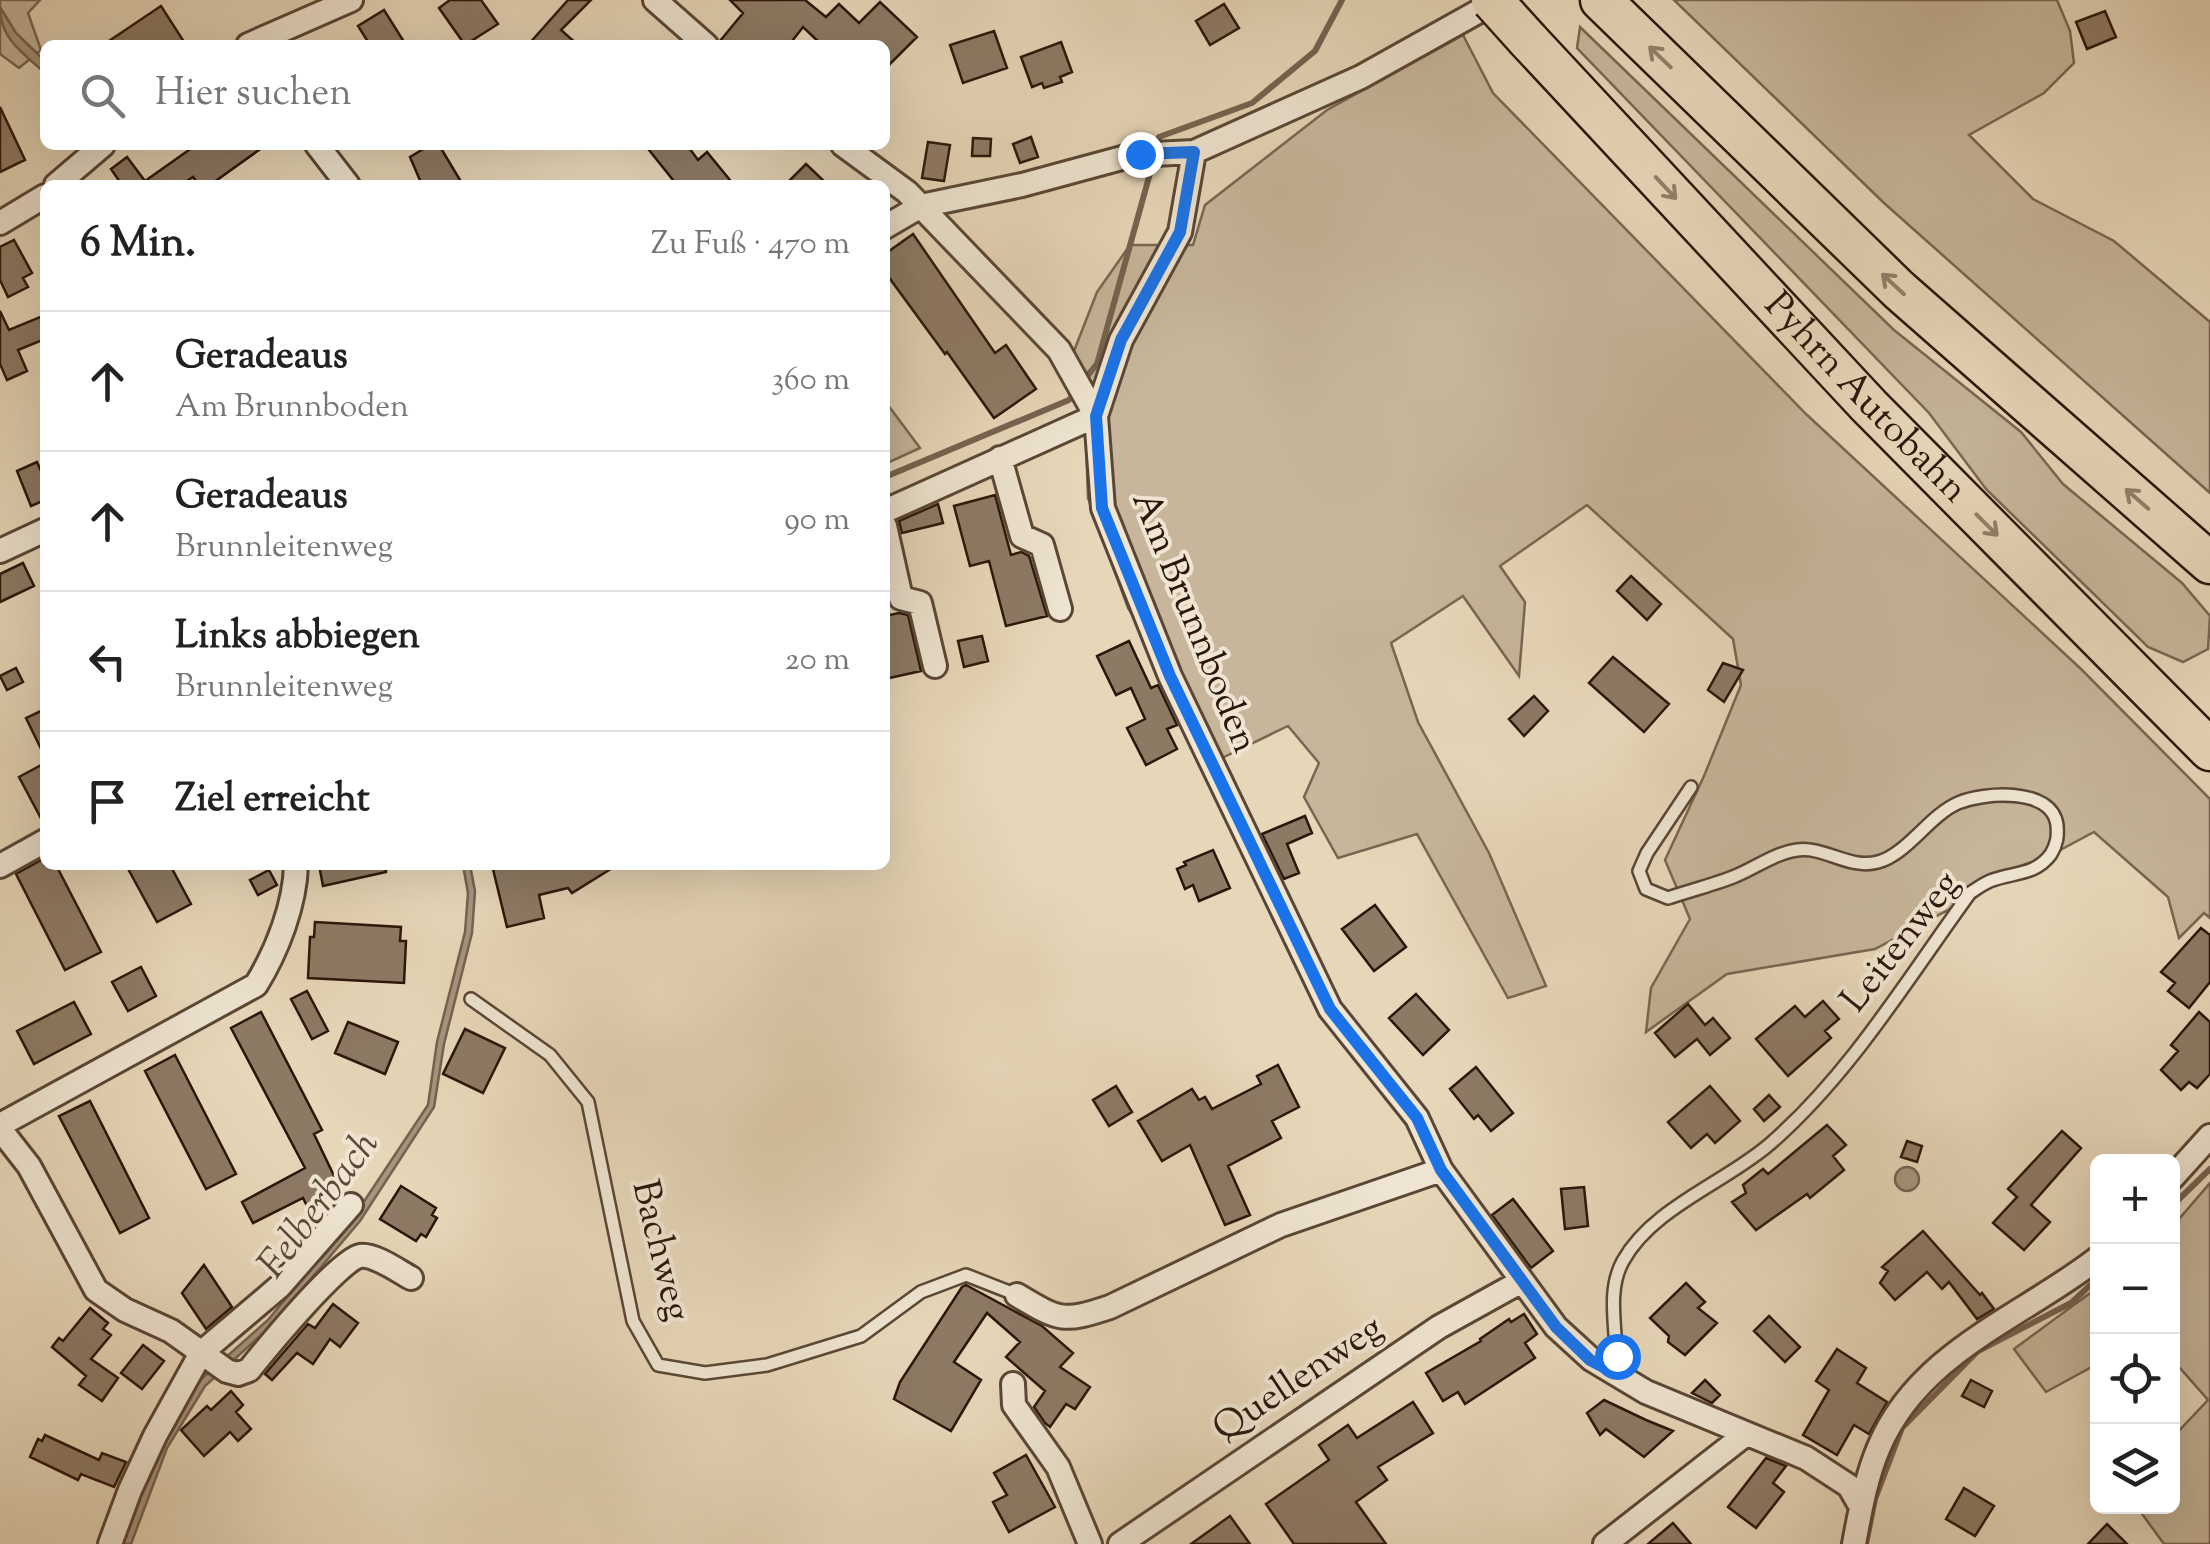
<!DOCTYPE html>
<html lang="de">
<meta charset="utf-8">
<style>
body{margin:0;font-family:"Sorts Mill Goudy",serif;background:#f2f2f2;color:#222}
.controls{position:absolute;right:30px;bottom:30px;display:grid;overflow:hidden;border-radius:15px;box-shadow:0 10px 40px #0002}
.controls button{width:90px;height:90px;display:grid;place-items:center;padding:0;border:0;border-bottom:2px solid #e0e0e0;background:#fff;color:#222;font:50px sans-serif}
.stop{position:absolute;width:30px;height:30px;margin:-22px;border:8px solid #1a73e8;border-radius:50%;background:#fff}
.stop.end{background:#1a73e8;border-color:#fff;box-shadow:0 2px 10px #0008}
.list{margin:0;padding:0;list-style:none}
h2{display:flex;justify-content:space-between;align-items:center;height:130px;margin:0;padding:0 40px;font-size:42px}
h2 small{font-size:32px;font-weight:400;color:#767676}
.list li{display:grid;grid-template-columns:65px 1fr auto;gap:30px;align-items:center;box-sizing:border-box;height:140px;padding:0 40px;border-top:2px solid #e0e0e0}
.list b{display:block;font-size:38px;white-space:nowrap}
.list p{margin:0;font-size:32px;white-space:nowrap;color:#767676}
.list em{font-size:32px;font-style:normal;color:#767676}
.icon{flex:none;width:55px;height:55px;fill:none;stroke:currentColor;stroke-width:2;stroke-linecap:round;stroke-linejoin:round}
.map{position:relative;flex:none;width:2210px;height:1544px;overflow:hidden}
.search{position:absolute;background:#fff;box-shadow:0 10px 40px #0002;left:40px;top:40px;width:850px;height:110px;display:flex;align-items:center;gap:25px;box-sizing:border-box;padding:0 35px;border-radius:15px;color:#767676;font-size:38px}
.panel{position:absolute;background:#fff;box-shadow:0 10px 40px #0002;left:40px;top:180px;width:850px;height:690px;border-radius:15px}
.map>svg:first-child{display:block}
.green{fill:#c7b69b;stroke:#796652;stroke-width:2.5}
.water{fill:#a7957e;stroke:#756250;stroke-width:2.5}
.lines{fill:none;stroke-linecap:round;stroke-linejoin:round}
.stream{stroke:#756250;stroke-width:6}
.building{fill:#8d7a65;stroke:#2b160a;stroke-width:2.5}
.lane-casing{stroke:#5a4636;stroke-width:16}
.street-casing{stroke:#5a4636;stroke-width:28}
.highway-casing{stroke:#2b160a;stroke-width:45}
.lane{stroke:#efe5d2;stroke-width:11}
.street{stroke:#efe5d2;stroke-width:22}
.highway{stroke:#e7d7b9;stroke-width:40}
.highway-bridge-casing{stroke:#2b160a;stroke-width:45;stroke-linecap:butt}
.highway-bridge{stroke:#e7d7b9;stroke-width:40}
.oneway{stroke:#92806a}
.route{stroke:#1a73e8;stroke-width:12}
.labels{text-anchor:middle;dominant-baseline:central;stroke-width:8;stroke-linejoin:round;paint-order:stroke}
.street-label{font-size:38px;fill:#2b160a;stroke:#efe5d2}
.water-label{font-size:40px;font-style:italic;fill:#5d4938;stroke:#efe5d2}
</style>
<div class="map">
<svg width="2210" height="1544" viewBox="0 0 2210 1544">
<rect width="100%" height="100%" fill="#e7d7b9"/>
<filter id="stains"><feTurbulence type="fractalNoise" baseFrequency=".002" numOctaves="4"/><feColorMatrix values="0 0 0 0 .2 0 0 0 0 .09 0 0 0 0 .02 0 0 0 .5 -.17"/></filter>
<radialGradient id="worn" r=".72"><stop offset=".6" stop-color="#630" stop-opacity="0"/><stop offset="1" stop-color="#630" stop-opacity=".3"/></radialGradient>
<!-- green -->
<path class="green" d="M0 0H40L28 13 41 50 19 68 0 54Z
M1674 0H2057L2070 31 2074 63 2044 93 1969 135 2033 199 2114 241 2210 322V493L1884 203Z
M1580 27 1894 330 2021 432 2063 484 2182 583 2210 616 2208 649 2183 662 2148 647 1986 489 1929 413 1577 48Z
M1463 35 1493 93 1806 414 2081 669 2210 799V918L2204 913 2179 938 2168 897 2094 832 1875 949 1727 974 1646 1032 1651 988 1690 919 1665 860 1704 776 1741 685 1733 639 1587 505 1500 566 1525 602 1519 676 1463 596 1391 643 1418 722 1489 853 1546 986 1508 998 1417 834 1338 858 1304 797 1319 763 1288 726 1222 758 1128 608 1088 498 1085 415 1074 351 1097 292 1130 245H1193L1205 205 1327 110Z
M885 401 920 448 885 464Z
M2210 1183V1544H2164L2137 1507 2172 1506 2173 1437 2208 1400 2173 1360V1226Z
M2097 1288V1364L2046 1392 2014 1349Z"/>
<!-- water -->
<path class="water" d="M0 7 16 33 45 61V73C23 53 0 39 0 7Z
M463 865H470L475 891 472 933 444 1044 434 1107 360 1221 272 1325 205 1386 167 1448 131 1544H123L161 1443 199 1381 268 1320 355 1215 428 1105 437 1042 465 932 468 893Z
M1895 1179a12 12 0 1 1 24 0a12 12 0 1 1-24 0Z"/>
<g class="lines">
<!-- stream -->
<path class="stream" d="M1157 147 1159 137 1252 103 1315 51 1342 0
M1084 380 1097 364 1154 159
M885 477 1069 400 1077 389
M2172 1206 2210 1169
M1866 1544 1875 1499 1902 1428 1978 1351 2071 1303 2098 1278"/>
</g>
<!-- building -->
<path class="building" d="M450 0H481L498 24 465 45 439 8Z
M568 0H591L561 30 578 45H528Z
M730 0H805L826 17 839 4 859 23 880 2 917 37 885 69V45H822L803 27 789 45H721L720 41 743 13Z
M1224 4 1239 28 1210 45 1196 21Z
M161 6 186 45H103Z
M384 10 406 45H370L358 26Z
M2105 11 2116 37 2087 49 2076 22Z
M994 31 1007 68 963 83 950 45Z
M1061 42 1072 72 1060 77 1062 82 1044 88 1042 83 1032 87 1021 57Z
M0 107 25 160 0 172Z
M1031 137 1038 157 1020 163 1013 144Z
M973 138 991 139 990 156H972Z
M928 142 950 145 944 181 922 178Z
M196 145H266L210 185H199L193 177 181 185H122L111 169 127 157 145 181Z
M430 145H439L463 185H422L410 157Z
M645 145H687L698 160 707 152 734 185H677Z
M806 164 828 185H785Z
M913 234 995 353 1006 345 1036 389 994 418 947 352 945 354 885 272V254Z
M14 240 32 273 23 278 28 287 8 297 0 280V247Z
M0 311 9 330 45 315V339L18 350 27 371 7 380 0 364Z
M37 462 45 480V500L31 506 17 471Z
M995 495 1011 555 1021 552 1029 556 1047 616 1006 626 989 561 970 566 954 506Z
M938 504 943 523 902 533 899 521Z
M23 563 34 586 0 602V574Z
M1631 576 1661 604 1647 620 1617 591Z
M899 613 908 615 921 671 885 679V616Z
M982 636 988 661 964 667 958 641Z
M1129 641 1151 688 1158 685 1177 725 1167 729 1177 749 1146 765 1127 728 1145 719 1131 688 1116 695 1097 656Z
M1613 657 1669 704 1644 732 1589 683Z
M1723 663 1743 670 1724 702 1708 690Z
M16 668 23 682 7 690 0 676Z
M1534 696 1548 711 1524 736 1509 719Z
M45 709V757L26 718Z
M45 763V826L19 777Z
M1305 816 1312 833 1287 844 1299 873 1284 879 1262 834Z
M1213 850 1230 888 1199 901 1193 885 1185 889 1177 869 1186 865 1184 862Z
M45 858V865H56L101 952 65 970 16 874Z
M126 865H170L191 904 157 922Z
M319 865H386V872L323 886Z
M492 865H617L572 893 568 888 539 895 544 918 507 927Z
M269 870 277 885 258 895 250 880Z
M1375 905 1406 947 1374 971 1342 929Z
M315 922 401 927 400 941H406L404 983 308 978 310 937H314Z
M2201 928 2210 935V982L2189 1008 2168 991 2175 983 2161 972Z
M141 967 156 996 128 1011 112 982Z
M307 991 328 1031 312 1039 291 999Z
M1416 994 1449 1030 1423 1055 1389 1018Z
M1823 1001 1839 1019 1825 1031 1831 1038 1788 1076 1756 1039 1795 1006 1805 1017Z
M74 1002 91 1034 34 1064 17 1031Z
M1688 1004 1705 1025 1713 1018 1730 1038 1710 1055 1697 1039 1675 1057 1655 1033Z
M261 1012 322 1130 314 1134 336 1180 325 1185 330 1196 307 1206 303 1198 253 1223 242 1202 305 1168 231 1028Z
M2199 1012 2210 1022V1074L2197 1088 2189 1082 2181 1090 2161 1070 2178 1051 2171 1045Z
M348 1022 398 1042 385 1074 335 1053Z
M465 1029 505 1048 483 1093 443 1074Z
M175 1055 236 1174 206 1189 145 1071Z
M1278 1065 1299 1107 1272 1121 1281 1138 1228 1166 1250 1215 1225 1225 1190 1145 1162 1161 1138 1121 1192 1089 1199 1100 1205 1097 1212 1109 1261 1084 1257 1076Z
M1476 1067 1513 1113 1491 1131 1478 1115 1474 1119 1450 1089Z
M1116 1086 1132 1112 1109 1126 1093 1100Z
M1710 1086 1740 1121 1715 1143 1707 1134 1691 1148 1668 1122Z
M1769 1095 1780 1107 1764 1121 1754 1109Z
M90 1101 149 1218 120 1233 59 1116Z
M1827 1125 1846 1145 1833 1156 1844 1170 1810 1198 1807 1194 1756 1230 1732 1202 1746 1193 1743 1185 1763 1169 1768 1174Z
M2062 1131 2081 1148 2031 1205 2050 1222 2024 1250 1993 1223 2017 1197 2008 1189Z
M1907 1141 1922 1146 1917 1162 1901 1157Z
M401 1186 436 1208 432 1215 437 1218 426 1237 421 1234 416 1241 380 1219Z
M1584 1187 1588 1226 1565 1229 1561 1189Z
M1513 1199 1553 1251 1531 1268 1492 1215Z
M1923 1231 1980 1295 1982 1293 1994 1309 1977 1319 1949 1282 1942 1289 1927 1272 1895 1300 1880 1283 1888 1271 1882 1267Z
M204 1265 232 1307 206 1329 182 1293Z
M1686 1283 1705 1302 1698 1308 1717 1323 1685 1355 1668 1342 1669 1336 1650 1318Z
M966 1285 1042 1326 1073 1353 1060 1367 1090 1387 1075 1409 1066 1404 1050 1427 1045 1423 1034 1407 1045 1391 1006 1357 1020 1342 987 1313 954 1362 981 1380 951 1431 894 1399 900 1382 962 1287Z
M333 1304 358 1323 340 1347 330 1339 313 1364 297 1353 272 1380 265 1374 308 1324 315 1328Z
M90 1308 108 1323 103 1329 111 1335 91 1359 118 1378 102 1401 79 1385 86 1376 52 1347 59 1338 63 1341Z
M1524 1314 1537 1334 1525 1343 1535 1358 1465 1404 1458 1392 1443 1401 1426 1373 1481 1341 1480 1339 1509 1319 1511 1322Z
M1769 1316 1800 1347 1785 1362 1754 1331Z
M143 1345 164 1361 142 1389 121 1373Z
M1837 1349 1866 1368 1857 1383 1887 1402 1869 1434 1854 1425 1837 1455 1803 1435 1829 1390 1816 1381Z
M1705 1380 1720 1395 1712 1403 1692 1393Z
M1971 1380 1992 1391 1984 1407 1962 1396Z
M231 1391 243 1405 236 1412 251 1429 238 1441 230 1432 204 1456 181 1430 207 1406 211 1410Z
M1604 1400 1646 1420 1673 1431 1644 1457 1606 1429 1600 1435 1587 1413Z
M1413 1402 1433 1433 1378 1467 1387 1480 1356 1502 1386 1544H1294L1266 1504 1329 1460 1319 1445 1348 1425 1357 1438Z
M45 1435 99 1460 102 1453 126 1462 114 1487 81 1474 78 1480 30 1457 38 1439 42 1441Z
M1026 1455 1055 1507 1009 1532 993 1502 1007 1495 994 1473Z
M1766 1458 1786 1466 1773 1483 1784 1492 1756 1528 1728 1507Z
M1964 1488 1994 1506 1975 1536 1946 1519Z
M1230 1516 1250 1544H1191Z
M1673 1523 1691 1544H1648Z
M2107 1524 2127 1544H2088Z"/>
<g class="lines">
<!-- lane casing -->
<g class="lane-casing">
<path id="lane" d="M471 999 550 1055 588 1102 633 1321 658 1365 705 1373 767 1365 861 1336 921 1292 966 1275 1017 1295
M1615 1373C1620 1337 1604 1295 1623 1261 1653 1207 1727 1182 1771 1143 1851 1073 1908 978 1970 893 1976 889 1983 884 1990 881 2012 872 2035 876 2051 854 2057 844 2058 836 2057 825 2052 787 1984 792 1958 803 1930 815 1906 855 1878 862 1849 870 1825 846 1797 850 1774 853 1754 869 1733 877 1712 885 1689 891 1668 898L1646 889 1639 871 1647 853 1691 787"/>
</g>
<!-- street casing -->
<g class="street-casing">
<path id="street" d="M655 0 706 45
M248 45 351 0
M317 145 348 185
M843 145 907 192 1059 350 1096 416 1103 508 1170 676 1330 1009 1417 1118 1441 1170 1556 1327 1591 1359 1646 1392 1806 1458 1849 1486 1861 1507
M1194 152 1361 77 1499 0
M56 185 103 145
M0 223 45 196
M885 227 921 206 1022 185 1133 155 1194 152 1180 232 1121 340 1096 416 885 511
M1000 458 1022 536 1042 545 1060 609
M885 526 901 598 920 603 935 666
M0 551 45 530
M0 866 45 841
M0 1125 256 985C277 951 295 905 296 865
M0 1129 29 1166 96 1290 125 1310 171 1331 227 1371 238 1374 249 1370C266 1349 339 1260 360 1256 375 1254 398 1271 411 1278
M2172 1178 2210 1136
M1017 1295C1059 1320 1062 1323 1110 1307L1281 1225 1441 1170
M1013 1384 1014 1405 1058 1467 1090 1544
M110 1544 130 1490 155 1436 201 1353 280 1286 351 1205
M1120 1544 1439 1327 1522 1281
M1605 1544 1746 1434
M1854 1544C1860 1512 1866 1477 1879 1447 1919 1352 2022 1317 2098 1258"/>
</g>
<!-- highway casing -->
<g class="highway-casing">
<g id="highway">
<path d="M1601 0 1899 290 2210 563"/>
<path id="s1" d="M1528 40 1869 406 2210 750"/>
</g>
</g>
<!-- lane -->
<use href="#lane" class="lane"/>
<!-- street -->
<use href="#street" class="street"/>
<!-- highway -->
<use href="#highway" class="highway"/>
<!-- highway-bridge casing -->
<g class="highway-bridge-casing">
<path id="highway-bridge" d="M1492 0 1528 40"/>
</g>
<!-- highway-bridge -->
<use href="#highway-bridge" class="highway-bridge"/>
</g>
<!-- one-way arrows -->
<defs><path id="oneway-shaft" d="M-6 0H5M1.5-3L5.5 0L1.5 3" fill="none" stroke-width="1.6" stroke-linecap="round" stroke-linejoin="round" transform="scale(2.5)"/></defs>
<g class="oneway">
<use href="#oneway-shaft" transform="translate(1660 57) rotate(-136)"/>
<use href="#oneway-shaft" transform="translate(1666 188) rotate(47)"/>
<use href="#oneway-shaft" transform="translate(1893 284) rotate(-137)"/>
<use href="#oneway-shaft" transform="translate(2137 499) rotate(-139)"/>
<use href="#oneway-shaft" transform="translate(1987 525) rotate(45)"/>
</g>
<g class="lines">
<!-- route -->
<path class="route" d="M1140 154 1194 152 1180 232 1121 340 1096 416 1102 508 1170 676 1330 1009 1417 1118 1441 1170 1556 1327 1590 1360 1615 1373 1617 1356"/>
</g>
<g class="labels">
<!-- street labels -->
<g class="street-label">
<text stroke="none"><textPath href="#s1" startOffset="492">Pyhrn Autobahn</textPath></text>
<text transform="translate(1193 623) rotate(68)">Am Brunnboden</text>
<text transform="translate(1902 943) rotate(-52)">Leitenweg</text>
<text transform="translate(659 1251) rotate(76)">Bachweg</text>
<text transform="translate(1299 1380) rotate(-34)">Quellenweg</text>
</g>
<!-- water labels -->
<g class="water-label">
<text transform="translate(320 1206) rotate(-53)">Felberbach</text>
</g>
</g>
<rect width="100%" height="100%" filter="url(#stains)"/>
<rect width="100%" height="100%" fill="url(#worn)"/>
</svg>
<div class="controls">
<button>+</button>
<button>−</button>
<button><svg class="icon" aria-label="locate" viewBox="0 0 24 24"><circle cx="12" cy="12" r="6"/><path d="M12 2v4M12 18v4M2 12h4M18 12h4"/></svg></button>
<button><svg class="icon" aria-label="layers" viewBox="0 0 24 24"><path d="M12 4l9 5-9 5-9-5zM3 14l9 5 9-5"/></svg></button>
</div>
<div class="stop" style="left:1617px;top:1356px"></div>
<div class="stop end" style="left:1140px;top:154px"></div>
<div class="search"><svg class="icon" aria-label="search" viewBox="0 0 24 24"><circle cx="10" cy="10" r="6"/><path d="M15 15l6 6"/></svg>Hier suchen</div>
<section class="panel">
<h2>6 Min.<small>Zu Fuß · 470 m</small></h2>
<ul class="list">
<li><svg class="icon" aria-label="ahead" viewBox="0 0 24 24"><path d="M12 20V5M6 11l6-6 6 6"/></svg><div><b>Geradeaus</b><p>Am Brunnboden</p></div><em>360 m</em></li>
<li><svg class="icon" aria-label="ahead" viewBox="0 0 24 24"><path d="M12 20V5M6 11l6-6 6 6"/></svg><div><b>Geradeaus</b><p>Brunnleitenweg</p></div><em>90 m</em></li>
<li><svg class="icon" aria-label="left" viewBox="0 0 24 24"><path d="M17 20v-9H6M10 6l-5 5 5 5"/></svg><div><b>Links abbiegen</b><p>Brunnleitenweg</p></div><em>20 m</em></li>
<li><svg class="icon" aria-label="arrive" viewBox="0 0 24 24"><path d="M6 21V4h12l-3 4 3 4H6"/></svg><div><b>Ziel erreicht</b></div></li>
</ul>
</section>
</div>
